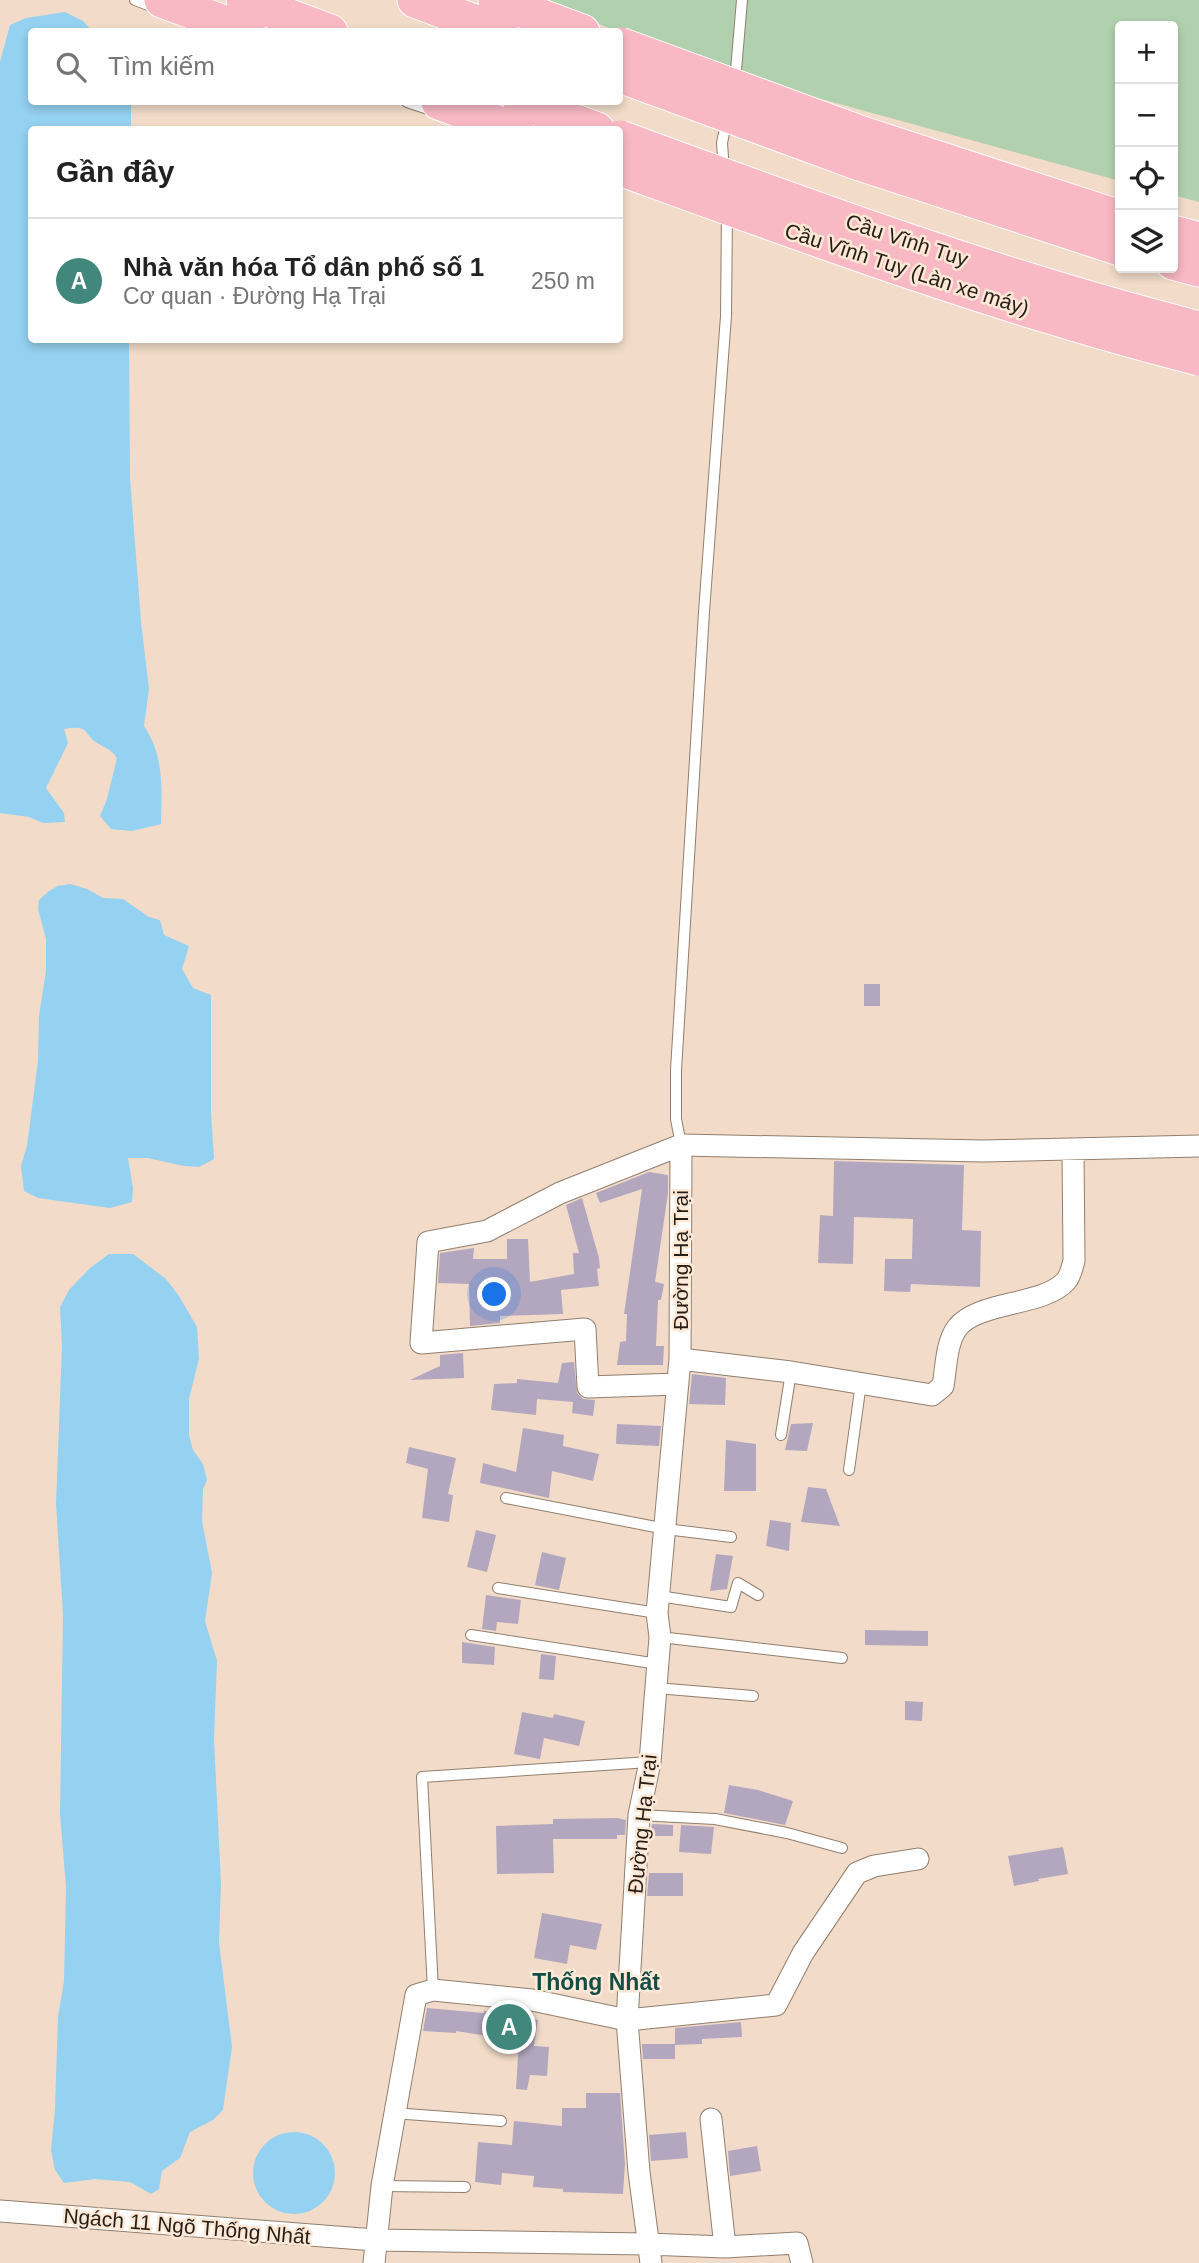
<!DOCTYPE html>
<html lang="vi">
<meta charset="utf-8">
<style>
body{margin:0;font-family:Helvetica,sans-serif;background:#f2f2f2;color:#222}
.controls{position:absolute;right:21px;top:21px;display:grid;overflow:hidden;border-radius:7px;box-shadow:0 4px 10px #0003}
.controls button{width:63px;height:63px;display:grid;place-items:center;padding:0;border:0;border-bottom:2px solid #e0e0e0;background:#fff;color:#222;font:35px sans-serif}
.you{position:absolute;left:495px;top:1295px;width:24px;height:24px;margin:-18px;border:5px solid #fff;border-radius:50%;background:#1a73e8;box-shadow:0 0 0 10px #1a73e833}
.badge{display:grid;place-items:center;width:46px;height:46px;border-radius:50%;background:#42877b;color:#fff;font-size:23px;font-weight:700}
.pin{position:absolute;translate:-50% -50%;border:4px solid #fff;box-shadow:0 2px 7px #0006}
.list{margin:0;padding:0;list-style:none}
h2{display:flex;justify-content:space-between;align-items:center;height:91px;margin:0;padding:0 28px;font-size:30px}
h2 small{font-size:23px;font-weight:400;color:#767676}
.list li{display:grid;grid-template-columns:46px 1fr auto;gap:21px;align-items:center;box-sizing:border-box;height:126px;padding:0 28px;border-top:2px solid #e0e0e0}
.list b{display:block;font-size:26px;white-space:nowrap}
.list p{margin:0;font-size:23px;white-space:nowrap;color:#767676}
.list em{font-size:23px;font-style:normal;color:#767676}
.icon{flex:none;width:38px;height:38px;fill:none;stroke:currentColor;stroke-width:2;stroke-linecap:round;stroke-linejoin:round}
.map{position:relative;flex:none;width:1199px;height:2263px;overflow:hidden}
.search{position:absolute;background:#fff;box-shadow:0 4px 10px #0003;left:28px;top:28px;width:595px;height:77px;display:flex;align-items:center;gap:18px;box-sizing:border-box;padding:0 24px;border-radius:7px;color:#767676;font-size:26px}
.panel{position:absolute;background:#fff;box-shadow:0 4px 10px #0003;left:28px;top:126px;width:595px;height:217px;border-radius:7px}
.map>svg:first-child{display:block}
.green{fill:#b1d0ae}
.water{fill:#95d1f1}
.building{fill:#b2a7be}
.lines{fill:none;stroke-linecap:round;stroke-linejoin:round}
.service-casing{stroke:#917e6d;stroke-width:12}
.minor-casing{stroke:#917e6d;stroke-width:23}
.trunk-casing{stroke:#fff;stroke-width:37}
.service{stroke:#fff;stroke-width:10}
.minor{stroke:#fff;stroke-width:21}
.trunk{stroke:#f8b8c4;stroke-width:35}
.trunk-bridge-casing{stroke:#fff;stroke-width:37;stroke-linecap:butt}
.trunk-bridge{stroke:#f8b8c4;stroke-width:35}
.labels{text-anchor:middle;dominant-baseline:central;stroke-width:5;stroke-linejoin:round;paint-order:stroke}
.street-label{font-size:21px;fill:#261e17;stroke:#ffe9d6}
.neighbourhood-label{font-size:23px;font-weight:bold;fill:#134d45;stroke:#ffe9d6}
</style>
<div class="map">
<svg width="1199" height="2263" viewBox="0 0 1199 2263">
<rect width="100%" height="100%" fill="#f2dcc9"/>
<!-- green -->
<path class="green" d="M535 0H1199V202L1173 195V26H1120V181L737 76Z"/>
<!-- water -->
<path class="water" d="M65 12 83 21 92 31 32 32V102H131V129L32 130V340H129L130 477 141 622 149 689 144 726C164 755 162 790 161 824L132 831 111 829 100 816 107 799 117 758C111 749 107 749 99 744 82 735 92 724 64 729L68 743 46 788 64 813 65 822 43 823 29 817 0 813V62L10 25 26 18Z
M70 884 87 889 103 898 123 899 149 917 160 920 164 935 189 946 182 969 193 988 211 995V1112L214 1159 199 1167 184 1166 148 1158H128L133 1188 132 1202 110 1208 38 1198 24 1191 21 1166 27 1146 38 1061 39 1016 46 971V939L38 909 39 900 49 891 58 886Z
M109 1254H133L166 1279 179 1296 197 1327 199 1359 189 1399V1435L193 1450 203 1464 207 1480 203 1489 202 1521 212 1573 205 1621 217 1661 214 1739 221 1884 219 1942 232 2047 223 2110 213 2120 190 2132 180 2158 162 2171 159 2189 151 2194 130 2182 95 2179 64 2183 55 2170 51 2150 55 2109 58 2017 64 1981 66 1887 60 1814 63 1615 56 1504 62 1346 60 1307 69 1290 90 1268Z
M253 2173a41 41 0 1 1 82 0a41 41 0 1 1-82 0Z"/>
<!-- building -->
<path class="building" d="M864 984H880V1006H864Z
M834 1161 964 1165 962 1230 981 1231 980 1287 911 1284 910 1292 884 1291 885 1259H912L913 1219 854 1217 853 1264 818 1263 820 1215 833 1216Z
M649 1172 668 1175V1193L655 1282 664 1284 661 1300H658L656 1346H664L663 1365H617L620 1342 626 1341 627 1314H624L642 1189 600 1203 596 1193Z
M582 1198 599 1258 600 1268 597 1269 599 1286 561 1290 563 1314 500 1316V1323L470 1326 469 1284 438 1283 440 1253 474 1248 473 1259H507V1239H528L530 1282 574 1274 573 1253H579L566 1205Z
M463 1353 464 1378 410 1380 440 1366V1355Z
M574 1362 577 1393 583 1399 595 1400 593 1416 572 1413 573 1402 537 1399 536 1415 491 1410 494 1384 517 1383V1379L558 1383 562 1363Z
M692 1374 726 1378 725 1405 689 1404Z
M813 1423 807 1451 785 1450 791 1424Z
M617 1424 661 1426 659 1446 616 1444Z
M523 1428 564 1435 563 1446 599 1454 593 1481 552 1471 549 1498 480 1483 483 1463 516 1472Z
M726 1440 756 1444V1491H724Z
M409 1447 456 1458 448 1494 453 1495 449 1522 422 1518 428 1469 406 1463Z
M808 1487 826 1489 840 1526 801 1522Z
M770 1520 791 1523 789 1551 766 1546Z
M476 1530 496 1535 487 1572 467 1567Z
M542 1552 566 1558 559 1590 535 1585Z
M716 1554 733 1556 727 1589 710 1591Z
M486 1595 521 1600 518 1624 497 1622 496 1631 482 1629Z
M865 1630 928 1631V1646L865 1645Z
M462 1642 495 1647 494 1665 462 1663Z
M541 1654 556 1656 554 1680 539 1679Z
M905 1701 923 1702 922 1721 905 1720Z
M522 1712 553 1718 554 1714 585 1721 579 1746 544 1738 540 1759 514 1754Z
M729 1785 758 1790 793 1801 785 1825 724 1813Z
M617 1818 626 1820 625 1835H617V1839H553L554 1873 497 1874 496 1826 553 1824V1819Z
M652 1824 673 1825V1836H651Z
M681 1825 714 1827 711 1854 679 1852Z
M1063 1847 1068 1874 1038 1879 1039 1881 1014 1886 1008 1856Z
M649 1873H683V1896H647Z
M542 1913 602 1924 596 1950 570 1945 567 1964 534 1958Z
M427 2008 484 2013V2011L538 2020 534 2046 549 2047 547 2076 530 2075 527 2090 516 2089 519 2041 456 2031V2033L423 2031Z
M741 2022 742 2037 702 2039V2044L675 2045V2059H643L642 2044H675V2028Z
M586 2093H620L625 2164 623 2194 563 2192V2189L533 2187 534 2176 502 2173 501 2185 475 2182 478 2142 512 2145 514 2121 562 2126V2108H586Z
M686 2132 688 2158 651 2161 649 2135Z
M757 2146 761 2171 730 2176 728 2151Z"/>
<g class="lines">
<!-- service casing -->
<g class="service-casing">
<path id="service" d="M135 0 156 8
M735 82 742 0
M407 102 434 111
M724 171 722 143 727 118
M681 1145 676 1119V1070L704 612 726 316 727 212
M781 1435 791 1372
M849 1470 861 1383
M506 1498 666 1529 731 1537
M498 1588 657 1613
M659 1596 731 1607 738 1583 758 1595
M471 1635 658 1664
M660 1637 842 1658
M656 1688 753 1696
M639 1815 715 1819 787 1833 842 1848
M433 1990 422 1777 650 1762
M393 2113 501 2121
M382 2186 465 2187"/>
</g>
<!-- minor casing -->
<g class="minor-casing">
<path id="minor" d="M680 1359 791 1372 932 1395 943 1386C946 1369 946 1343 957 1328 977 1301 1044 1306 1066 1281 1071 1275 1072 1267 1074 1261L1073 1149
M678 1384 588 1387 585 1329 421 1343 428 1242 487 1231 560 1193 681 1145 983 1151 1199 1146
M711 2119 725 2247
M0 2211 375 2240 647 2244 725 2247 797 2243 802 2263
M374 2263 382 2186 416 1995 433 1990 532 2000 627 2020 639 1815 650 1762 660 1637 657 1613 680 1359 681 1145
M651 2263 639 2172 627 2020 776 2005 803 1953 857 1873 874 1866 918 1859"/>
</g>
<!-- trunk casing -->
<g class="trunk-casing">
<path id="trunk" d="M162 0 248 32
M244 0 330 32
M415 0 501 32
M496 0 582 32
M439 102 516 130
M521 102 597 130
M1173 233 1199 240
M1173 262 1199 269"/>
</g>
<!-- service -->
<use href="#service" class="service"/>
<!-- minor -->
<use href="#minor" class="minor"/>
<!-- trunk -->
<use href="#trunk" class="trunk"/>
<!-- trunk-bridge casing -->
<g class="trunk-bridge-casing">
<path id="trunk-bridge" d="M620 45 862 134 1120 218
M620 75 854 161 1120 248
M620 138C810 208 1002 279 1199 329
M620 168C810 237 1002 308 1199 358"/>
</g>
<!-- trunk-bridge -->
<use href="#trunk-bridge" class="trunk-bridge"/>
</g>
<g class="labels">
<!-- street labels -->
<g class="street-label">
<text transform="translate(907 240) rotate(18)">Cầu Vĩnh Tuy</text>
<text transform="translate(907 269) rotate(18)">Cầu Vĩnh Tuy (Làn xe máy)</text>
<text transform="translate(680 1260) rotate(-90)">Đường Hạ Trại</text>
<text transform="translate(642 1824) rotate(-84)">Đường Hạ Trại</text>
<text transform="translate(187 2226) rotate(5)">Ngách 11 Ngõ Thống Nhất</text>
</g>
<!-- neighbourhood labels -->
<g class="neighbourhood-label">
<text x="596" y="1982">Thống Nhất</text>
</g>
</g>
</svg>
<div class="controls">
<button>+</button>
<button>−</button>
<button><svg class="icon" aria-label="locate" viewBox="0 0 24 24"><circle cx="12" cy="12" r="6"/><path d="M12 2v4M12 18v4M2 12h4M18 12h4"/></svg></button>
<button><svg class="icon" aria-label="layers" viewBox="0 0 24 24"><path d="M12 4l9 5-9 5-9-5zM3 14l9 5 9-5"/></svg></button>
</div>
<div class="you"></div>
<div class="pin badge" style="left:509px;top:2027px">A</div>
<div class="search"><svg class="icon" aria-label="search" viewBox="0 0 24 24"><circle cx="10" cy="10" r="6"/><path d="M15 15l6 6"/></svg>Tìm kiếm</div>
<section class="panel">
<h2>Gần đây<small></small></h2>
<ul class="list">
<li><span class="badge">A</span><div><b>Nhà văn hóa Tổ dân phố số 1</b><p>Cơ quan · Đường Hạ Trại</p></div><em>250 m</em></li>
</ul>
</section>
</div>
